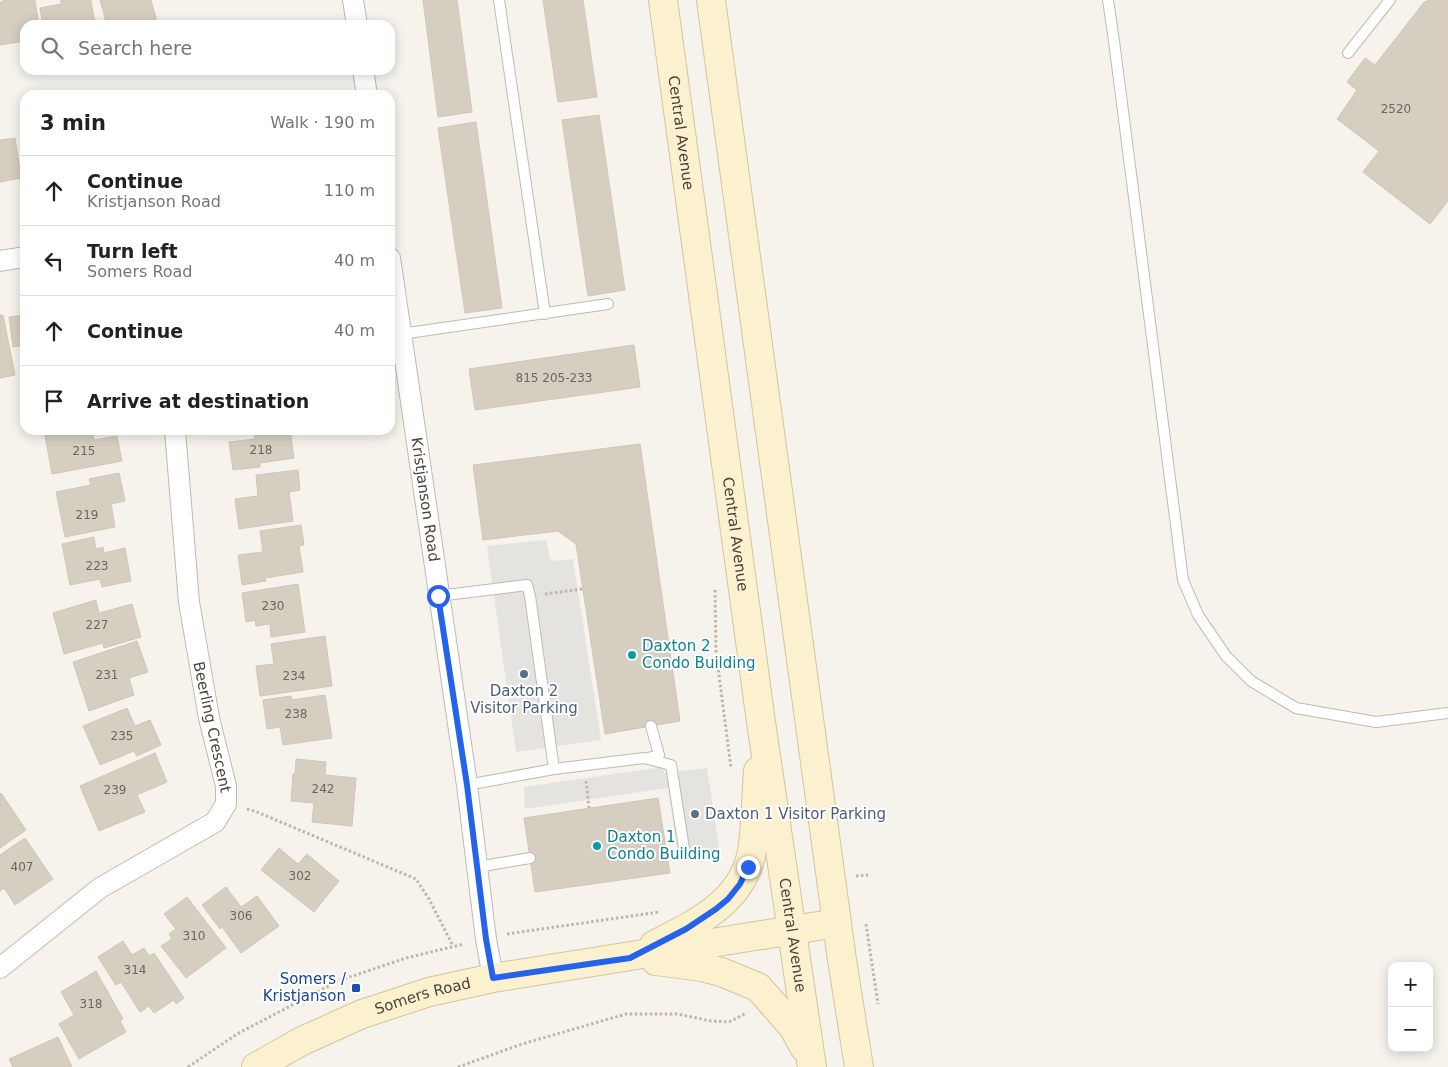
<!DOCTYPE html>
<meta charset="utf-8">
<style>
body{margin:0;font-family:"DejaVu Sans",sans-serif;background:#f6f6f6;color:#202124}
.controls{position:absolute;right:15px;bottom:15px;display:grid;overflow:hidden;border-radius:10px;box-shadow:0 2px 12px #0003}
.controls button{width:45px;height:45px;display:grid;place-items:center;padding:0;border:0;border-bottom:1px solid #e0e0e0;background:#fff;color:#202124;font:25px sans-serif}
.stop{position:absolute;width:15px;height:15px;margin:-11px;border:4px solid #2563eb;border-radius:50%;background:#fff}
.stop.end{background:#2563eb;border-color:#fff;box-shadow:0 1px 5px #0008}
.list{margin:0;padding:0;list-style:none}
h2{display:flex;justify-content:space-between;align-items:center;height:65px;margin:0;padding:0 20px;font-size:21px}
h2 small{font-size:16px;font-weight:400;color:#757577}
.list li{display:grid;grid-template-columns:32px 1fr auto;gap:15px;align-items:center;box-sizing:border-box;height:70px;padding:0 20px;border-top:1px solid #e0e0e0}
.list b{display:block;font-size:19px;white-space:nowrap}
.list p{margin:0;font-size:16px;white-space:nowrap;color:#757577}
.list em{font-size:16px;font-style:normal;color:#757577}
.icon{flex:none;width:28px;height:28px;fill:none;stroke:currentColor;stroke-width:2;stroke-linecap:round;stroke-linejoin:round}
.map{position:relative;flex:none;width:1448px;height:1067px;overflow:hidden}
.search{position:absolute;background:#fff;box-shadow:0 2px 12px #0003;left:20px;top:20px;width:375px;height:55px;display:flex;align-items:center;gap:12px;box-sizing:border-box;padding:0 18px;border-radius:15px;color:#757577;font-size:19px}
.panel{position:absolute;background:#fff;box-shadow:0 2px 12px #0003;left:20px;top:90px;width:375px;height:345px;border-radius:15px}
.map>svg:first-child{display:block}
.parking{fill:#e5e3e0}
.building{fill:#d7cec2;stroke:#d1c6b5}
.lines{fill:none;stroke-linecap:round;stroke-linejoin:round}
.lane-casing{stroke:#c1baaf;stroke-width:12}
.street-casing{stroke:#c1baaf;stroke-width:22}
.secondary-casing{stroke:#d3c49e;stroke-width:30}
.path{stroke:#c2b6a1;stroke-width:3;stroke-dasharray:2.5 2.5;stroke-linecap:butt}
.lane{stroke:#fff;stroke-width:10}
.street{stroke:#fff;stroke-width:20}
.secondary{stroke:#fcf1cf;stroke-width:28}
.route{stroke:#2563eb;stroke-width:6}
.culture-dot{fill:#0f9aa8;stroke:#fff;stroke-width:2}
.service-dot{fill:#5c6f8a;stroke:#fff;stroke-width:2}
.transit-dot{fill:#1a4fb4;stroke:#fff;stroke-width:2}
.labels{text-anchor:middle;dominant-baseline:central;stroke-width:4;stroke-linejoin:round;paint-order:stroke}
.number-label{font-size:12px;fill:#6d665c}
.street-label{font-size:15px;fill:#4a433a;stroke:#fff}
.culture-label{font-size:15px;fill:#0d838f;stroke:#fff;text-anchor:start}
.service-label{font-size:15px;fill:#4e5e75;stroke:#fff}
.transit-label{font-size:15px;fill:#164399;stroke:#fff;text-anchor:end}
</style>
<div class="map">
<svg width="1448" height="1067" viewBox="0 0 1448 1067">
<rect width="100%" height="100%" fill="#f5f3ec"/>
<!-- parking -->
<path class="parking" d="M546 540 551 561 573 559 601 740 516 752 487 546Z
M662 767 664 773 707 768 720 853 679 859 668 788 525 809 524 787Z"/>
<!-- building -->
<path class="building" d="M3 0H35L39 25H25V41L0 45V2H3Z
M61 0H91L95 25H43L40 8 61 4Z
M100 0H151L158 25H107Z
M423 0H457L472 112 438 117Z
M543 0H583L597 97 558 102Z
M1428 0H1448V201L1430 224 1363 172 1379 151 1337 119 1357 90 1347 82 1365 58 1375 65 1425 1 1426 2Z
M599 115 625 290 588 296 562 120Z
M476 122 502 308 465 313 438 128Z
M15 138 21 178 0 182V140Z
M0 315H3L15 375 0 378Z
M25 315V345L13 347 9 317Z
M634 345 640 387 475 410 469 369Z
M44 430H84L85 434 92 432 94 440 117 436 122 461 52 474Z
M253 430H290L294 458 260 463V467L233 470 229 442 255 439Z
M640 444 680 721 605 734 576 544 558 531 483 540 473 465Z
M298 470 300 490 289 492 293 521 239 529 235 499 258 496 256 475Z
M119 473 125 501 111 504 115 527 65 537 56 492 91 485 89 479Z
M301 525 304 545 299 546 303 572 265 578 266 581 242 585 238 555 263 552 260 531Z
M94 537 96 549 103 547 104 553 125 548 131 581 102 587 100 579 70 585 62 544Z
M298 584 305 632 271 637 270 624 256 626 255 620 246 622 242 593Z
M96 600 99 613 132 604 141 637 104 648 103 643 64 654 53 613Z
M325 636 332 686 260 696 256 666 274 664 271 644Z
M137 641 148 672 129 678 134 695 89 711 73 662Z
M325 695 332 738 283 745 280 727 267 729 263 700 291 696 292 700Z
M127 708 135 726 150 720 161 745 137 756 134 751 100 765 83 726Z
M155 753 167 782 137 795 145 812 99 831 80 786Z
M296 759 326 762 325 775 356 778 352 826 312 822 314 803 291 801 293 774H295Z
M1 793 26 830 0 848V794Z
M658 798 670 873 535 892 524 818Z
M25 838 53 879 15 905 4 888 0 891V855Z
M279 848 298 864 307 854 339 881 314 912 261 870Z
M226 887 241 907 257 896 279 926 241 953 222 927 220 929 202 905Z
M187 897 226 948 186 978 161 946 172 939 169 934 176 929 164 914Z
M123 941 132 955 144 948 149 956 154 953 184 998 176 1004 174 1000 154 1013 149 1006 140 1012 121 982 116 985 98 957Z
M96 971 123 1019 120 1021 126 1032 79 1059 59 1024 74 1015 61 992Z
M58 1037 72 1067H13L9 1059Z"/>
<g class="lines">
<!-- lane casing -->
<g class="lane-casing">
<path id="lane" d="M499 0 545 314
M1108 0 1114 41 1183 580 1198 615 1226 656 1251 681 1296 708 1376 722 1448 713
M1348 53 1390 0
M401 334 608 304
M438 596 527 585 530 596 554 769 467 785
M648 758 659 755 651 726
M554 769 644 758 671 765 685 855
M477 867 530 858"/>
</g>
<!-- street casing -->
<g class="street-casing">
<g id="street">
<path d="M353 0 357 25"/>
<path d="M363 70 367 95"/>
<path id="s1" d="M390 258 467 785 486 939 493 978"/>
<path d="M0 261 25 257"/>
<path d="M0 968 100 888 215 822 226 804V786L209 718 189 602 175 430"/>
</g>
</g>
<!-- secondary casing -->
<g class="secondary-casing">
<g id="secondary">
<path id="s2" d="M663 0 761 722 812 1067"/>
<path d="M711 0 842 960 859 1067"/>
<path d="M654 945C699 922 747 900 753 844 756 820 756 795 758 771"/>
<path d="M656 961 702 967 721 972 758 987 793 1027 804 1047"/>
<path id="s3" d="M256 1067 302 1041 362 1014 429 992 493 978 837 923"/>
</g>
</g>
<!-- path -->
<path class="path" d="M715 590 716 652 731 768
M545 594 582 589
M586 781 589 808
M247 809 257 812 416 879 429 899 453 946
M856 876 868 875
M866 924 878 1004
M507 934 659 912
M188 1067 237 1034 338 981 406 958 464 944
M458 1067 522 1044 626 1014H677L711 1021 729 1022 743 1015 745 1012"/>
<!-- lane -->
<use href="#lane" class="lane"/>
<!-- street -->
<use href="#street" class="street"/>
<!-- secondary -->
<use href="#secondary" class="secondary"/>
</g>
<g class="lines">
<!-- route -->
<path class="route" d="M438 596 467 785 486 939 493 978 630 958 686 929 716 909 728 899 740 884 748 867"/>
</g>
<!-- markers -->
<g class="culture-dot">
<circle cx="632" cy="655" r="5"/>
<circle cx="597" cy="846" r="5"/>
</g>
<g class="service-dot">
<circle cx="524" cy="674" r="5"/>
<circle cx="695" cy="814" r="5"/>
</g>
<rect class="transit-dot" x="351" y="983" width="10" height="10" rx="2.5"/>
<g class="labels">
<!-- number labels -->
<g class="number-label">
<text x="1396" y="109">2520</text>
<text x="554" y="378">815 205-233</text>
<text x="261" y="450">218</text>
<text x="84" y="451">215</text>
<text x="87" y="515">219</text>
<text x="97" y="566">223</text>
<text x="273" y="606">230</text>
<text x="97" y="625">227</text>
<text x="107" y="675">231</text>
<text x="294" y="676">234</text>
<text x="296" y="714">238</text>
<text x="122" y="736">235</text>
<text x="323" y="789">242</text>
<text x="115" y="790">239</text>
<text x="22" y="867">407</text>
<text x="300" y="876">302</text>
<text x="241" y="916">306</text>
<text x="194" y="936">310</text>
<text x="135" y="970">314</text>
<text x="91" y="1004">318</text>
</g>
<!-- street labels -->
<g class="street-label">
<text stroke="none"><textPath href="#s2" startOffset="134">Central Avenue</textPath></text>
<text stroke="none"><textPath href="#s1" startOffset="244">Kristjanson Road</textPath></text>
<text stroke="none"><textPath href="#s2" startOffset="539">Central Avenue</textPath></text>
<text transform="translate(212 727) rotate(78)">Beerling Crescent</text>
<text stroke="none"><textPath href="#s2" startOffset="944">Central Avenue</textPath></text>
<text stroke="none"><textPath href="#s3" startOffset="182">Somers Road</textPath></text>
</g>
<!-- culture labels -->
<g class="culture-label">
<text x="642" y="646">Daxton 2<tspan x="642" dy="17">Condo Building</tspan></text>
<text x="607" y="837">Daxton 1<tspan x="607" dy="17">Condo Building</tspan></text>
</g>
<!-- service labels -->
<g class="service-label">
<text x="524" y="691">Daxton 2<tspan x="524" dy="17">Visitor Parking</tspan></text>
<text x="705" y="814" text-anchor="start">Daxton 1 Visitor Parking</text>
</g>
<!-- transit labels -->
<g class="transit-label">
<text x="346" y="979">Somers /<tspan x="346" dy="17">Kristjanson</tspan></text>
</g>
</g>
</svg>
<div class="controls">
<button>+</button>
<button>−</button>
</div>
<div class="stop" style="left:438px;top:596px"></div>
<div class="stop end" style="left:748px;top:867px"></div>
<div class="search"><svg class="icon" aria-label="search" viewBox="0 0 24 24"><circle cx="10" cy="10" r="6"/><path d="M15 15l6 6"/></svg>Search here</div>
<section class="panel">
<h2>3 min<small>Walk · 190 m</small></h2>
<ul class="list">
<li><svg class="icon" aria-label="ahead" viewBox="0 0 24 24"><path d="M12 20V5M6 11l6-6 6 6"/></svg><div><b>Continue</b><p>Kristjanson Road</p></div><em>110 m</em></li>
<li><svg class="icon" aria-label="left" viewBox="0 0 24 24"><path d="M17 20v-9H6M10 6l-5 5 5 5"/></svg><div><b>Turn left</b><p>Somers Road</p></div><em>40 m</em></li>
<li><svg class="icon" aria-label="ahead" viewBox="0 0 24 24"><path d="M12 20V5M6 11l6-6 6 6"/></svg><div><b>Continue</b></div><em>40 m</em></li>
<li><svg class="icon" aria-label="arrive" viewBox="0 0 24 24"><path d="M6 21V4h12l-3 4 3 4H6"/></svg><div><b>Arrive at destination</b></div></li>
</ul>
</section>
</div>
